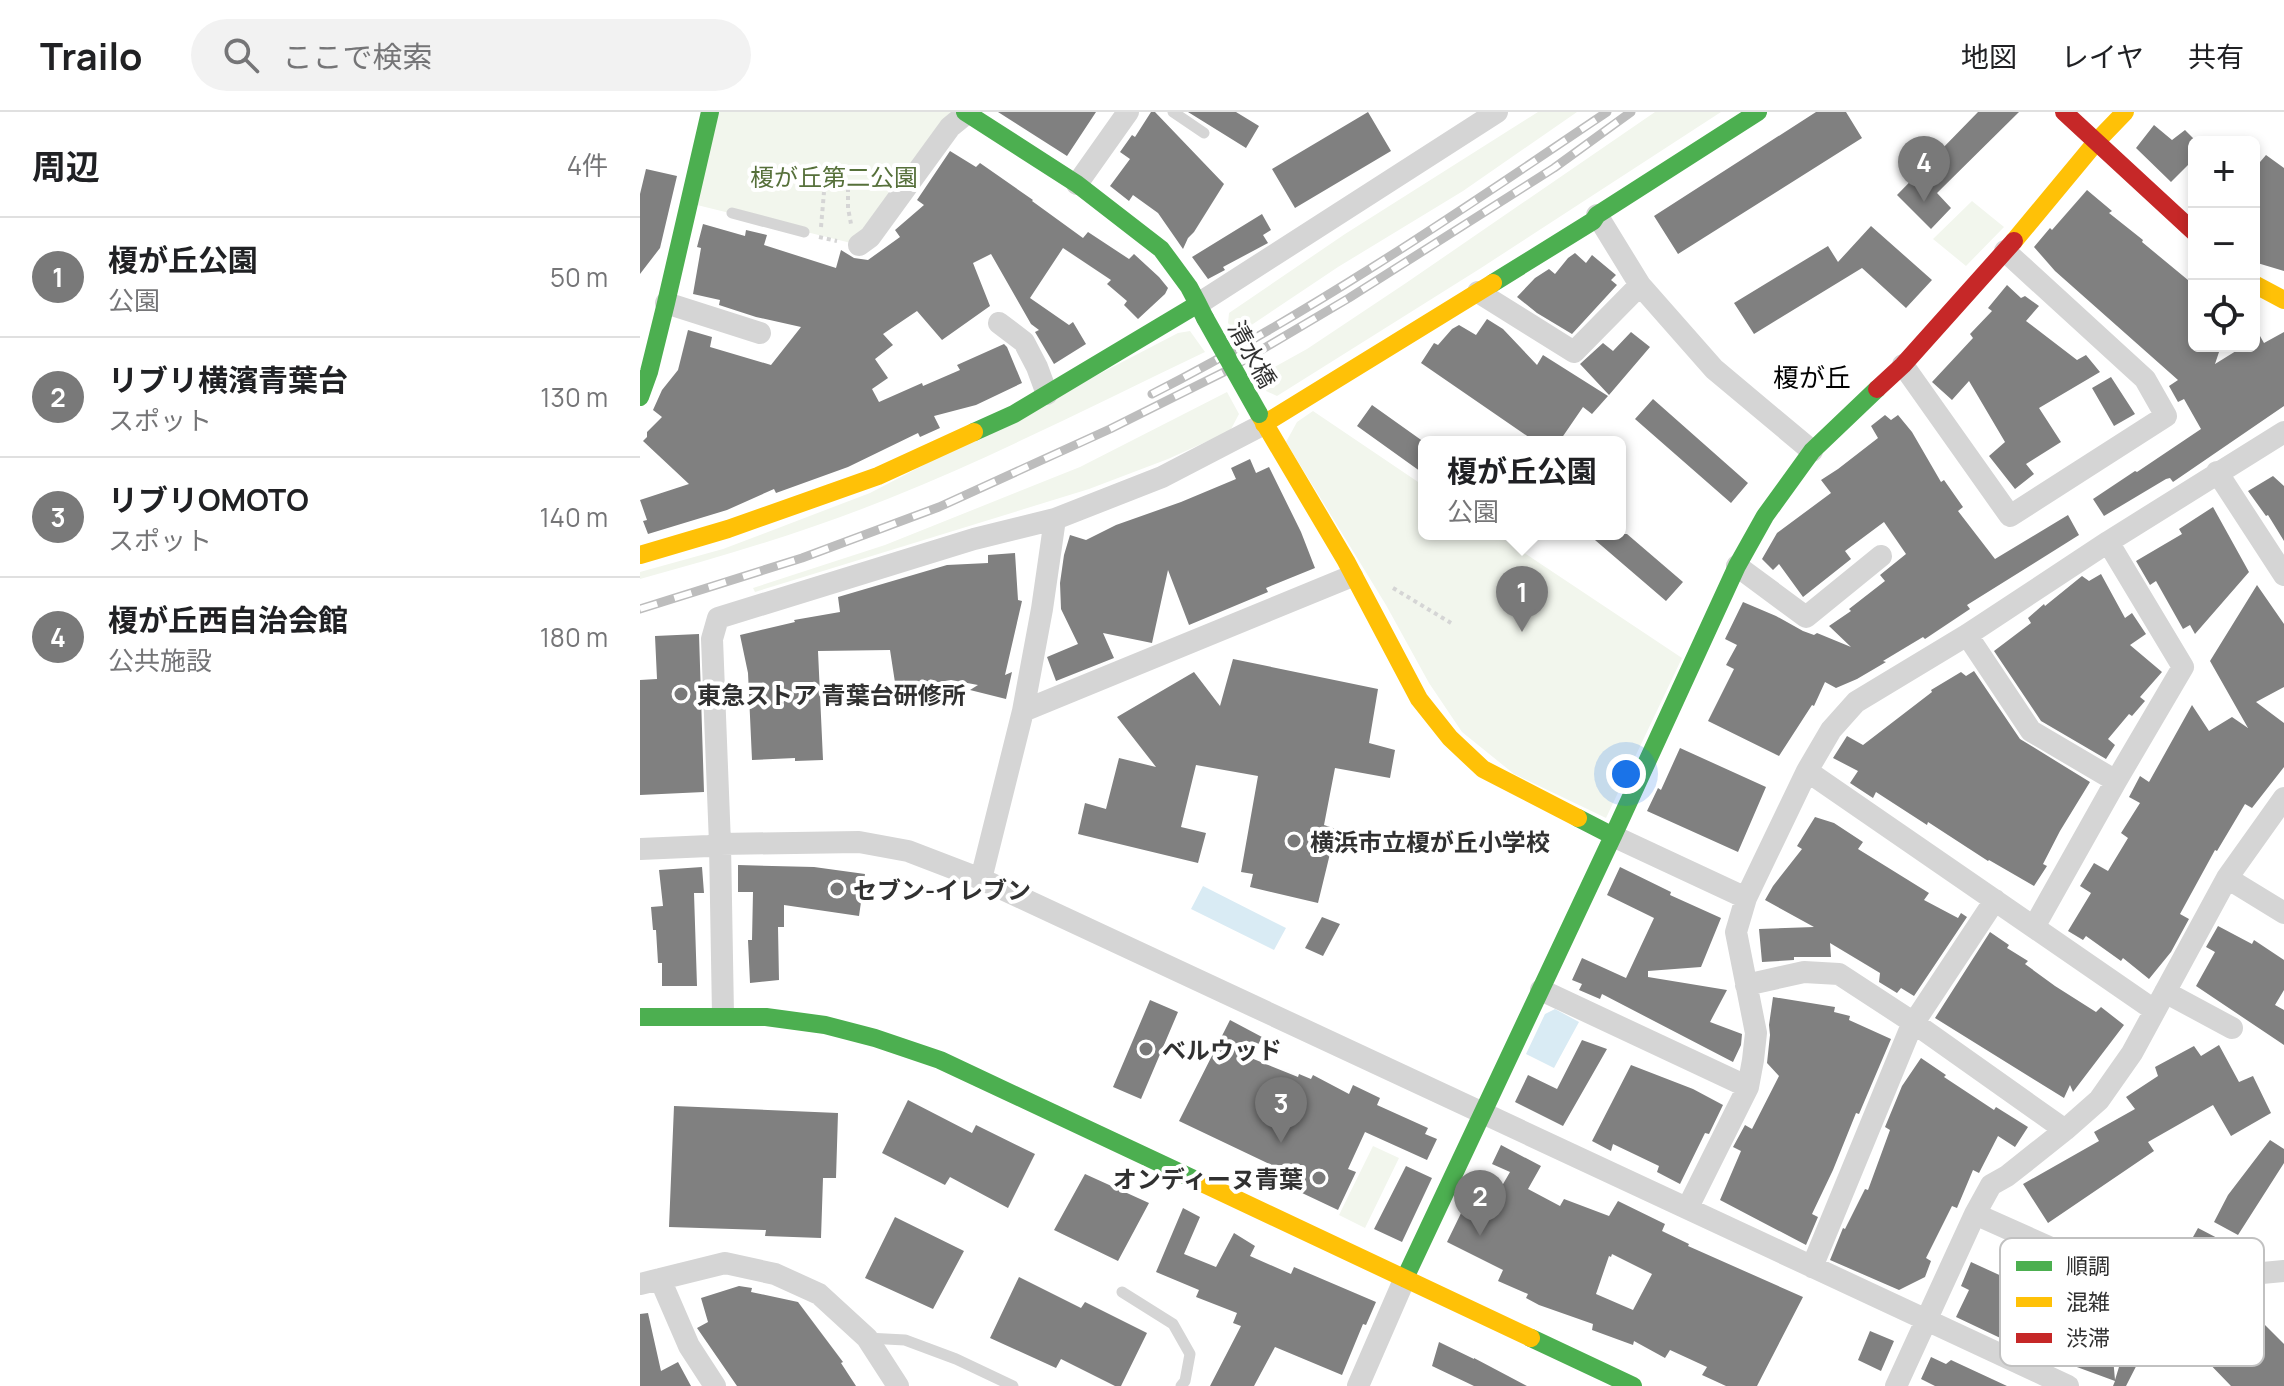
<!DOCTYPE html>
<html lang="ja">
<meta charset="utf-8">
<style>
body{margin:0;font-family:Manrope,"Noto Sans JP",sans-serif;background:#f2f2f2;color:#202124}
.controls{position:absolute;right:24px;top:24px;display:grid;overflow:hidden;border-radius:12px;box-shadow:0 4px 12px #0003}
.controls button{width:72px;height:72px;display:grid;place-items:center;padding:0;border:0;border-bottom:2px solid #e0e0e0;background:#fff;color:#202124;font:40px sans-serif}
.you{position:absolute;left:986px;top:662px;width:28px;height:28px;margin:-20px;border:6px solid #fff;border-radius:50%;background:#1a73e8;box-shadow:0 0 0 12px #1a73e833}
.badge{display:grid;place-items:center;width:52px;height:52px;border-radius:50%;background:#797979;color:#fff;font-size:26px;font-weight:700}
.pin{position:absolute;translate:-50% -66px;filter:drop-shadow(0 2px 4px #0008)}
.pin::after{content:'';position:absolute;top:42px;width:28px;height:24px;background:inherit;clip-path:polygon(0 0,100% 0,50% 100%)}
.popup{position:absolute;left:778px;top:324px;width:208px;height:104px;box-sizing:border-box;display:grid;place-content:center;border-radius:12px;background:#fff;filter:drop-shadow(0 2px 6px #0005);font-size:26px;white-space:nowrap;color:#757577}
.popup b{font-size:30px;color:#202124}
.popup::after{content:'';position:absolute;left:50%;top:100%;margin-left:-16px;border:16px solid transparent;border-top-color:#fff}
.list{margin:0;padding:0;list-style:none}
h2{display:flex;justify-content:space-between;align-items:center;height:104px;margin:0;padding:0 32px;font-size:34px}
h2 small{font-size:26px;font-weight:400;color:#757577}
.list li{display:grid;grid-template-columns:52px 1fr auto;gap:24px;align-items:center;box-sizing:border-box;height:120px;padding:0 32px;border-top:2px solid #e0e0e0}
.list b{display:block;font-size:30px;white-space:nowrap}
.list p{margin:0;font-size:26px;white-space:nowrap;color:#757577}
.list em{font-size:26px;font-style:normal;color:#757577}
.icon{flex:none;width:44px;height:44px;fill:none;stroke:currentColor;stroke-width:2;stroke-linecap:round;stroke-linejoin:round}
.map{position:relative;flex:none;width:1644px;height:1274px;overflow:hidden}
header{display:flex;align-items:center;gap:48px;box-sizing:border-box;height:112px;padding:0 40px;background:#fff;border-bottom:2px solid #e0e0e0}
header strong{font-size:38px}
nav{display:flex;gap:44px;margin-inline-start:auto;font-size:28px}
.search{width:560px;height:72px;background:#f2f2f2;display:flex;align-items:center;gap:20px;box-sizing:border-box;padding:0 28px;border-radius:44px;color:#757577;font-size:30px}
main{display:flex}
aside{flex:1;background:#fff}
.map>svg:first-child{display:block}
.green{fill:#f2f6ed}
.water{fill:#d9ebf4}
.building{fill:#808080;fill-rule:evenodd}
.lines{fill:none;stroke-linecap:round;stroke-linejoin:round}
.path{stroke:#d5d5d5;stroke-width:4;stroke-dasharray:4 4;stroke-linecap:butt}
.lane{stroke:#d5d5d5;stroke-width:11}
.street{stroke:#d5d5d5;stroke-width:22}
.fast{stroke:#4caf50;stroke-width:18}
.slow{stroke:#ffc107;stroke-width:18}
.jam{stroke:#c62828;stroke-width:18}
.rail-casing{stroke:#bdbdbd;stroke-width:9}
.rail{stroke:#fff;stroke-width:6;stroke-dasharray:18;stroke-linecap:butt}
.fast-bridge{stroke:#4caf50;stroke-width:18}
.poi-dot{fill:#797979;stroke:#fff;stroke-width:3}
.labels{text-anchor:middle;dominant-baseline:central;stroke-width:8;stroke-linejoin:round;paint-order:stroke}
.park-label{font-size:24px;fill:#56703a;stroke:#fff}
.street-label{font-size:24px;fill:#313131;stroke:#fff}
.poi-label{font-size:24px;font-weight:bold;fill:#313131;stroke:#fff;text-anchor:start}
.neighbourhood-label{font-size:26px;fill:#000;stroke:#fff}
.key{fill:#fff;stroke:#c1c1c1;stroke-width:2}
.key-label{font-size:22px;fill:#313131}
</style>
<header>
<strong>Trailo</strong>
<div class="search"><svg class="icon" aria-label="search" viewBox="0 0 24 24"><circle cx="10" cy="10" r="6"/><path d="M15 15l6 6"/></svg>ここで検索</div>
<nav><a>地図</a><a>レイヤ</a><a>共有</a></nav>
</header>
<main>
<aside>
<h2>周辺<small>4件</small></h2>
<ul class="list">
<li><span class="badge">1</span><div><b>榎が丘公園</b><p>公園</p></div><em>50 m</em></li>
<li><span class="badge">2</span><div><b>リブリ横濱青葉台</b><p>スポット</p></div><em>130 m</em></li>
<li><span class="badge">3</span><div><b>リブリOMOTO</b><p>スポット</p></div><em>140 m</em></li>
<li><span class="badge">4</span><div><b>榎が丘西自治会館</b><p>公共施設</p></div><em>180 m</em></li>
</ul>
</aside>
<div class="map">
<svg width="1644" height="1274" viewBox="0 0 1644 1274">
<rect width="100%" height="100%" fill="#fff"/>
<!-- green -->
<path class="green" d="M70 0H312L219 133 57 93Z
M898 0H937L823 79 698 155 598 222 588 211 589 201 705 122Z
M1015 0H1081L841 156 637 284 626 279 618 264 667 237 766 171Z
M1332 89 1364 115 1326 154 1293 127Z
M550 219 565 240C460 290 357 343 250 386 168 419 84 444 0 467V460L83 437 230 381 538 221Z
M587 280 599 302 590 319 528 347 449 377 115 480 113 476 245 433 440 355Z
M673 299 784 374V422H856L1042 546 966 706 874 662 822 620 789 571 746 493 646 330 657 310Z
M733 1034 759 1046 725 1116 699 1103Z"/>
<!-- water -->
<path class="water" d="M563 774 646 816 634 838 551 797Z
M915 897 939 910 914 956 886 942 905 902Z"/>
<!-- building -->
<path class="building" d="M358 0H456L427 44Z
M511 0H515L584 72 554 120 548 126 543 137 518 101 493 83 489 89 470 74 490 47 480 40 492 23 495 25Z
M548 0H596L619 14 606 36Z
M728 0 751 39 655 96 632 57Z
M1176 0H1206L1222 26 1038 142 1014 104Z
M1338 0H1379L1297 81 1311 96 1291 117 1257 83Z
M1514 13 1532 28 1545 18 1554 27V47L1531 70 1496 36Z
M310 39 336 55 340 51 393 88 392 89 443 126 448 120 489 147 494 142 519 165 528 176 525 182 498 207 484 193 487 189 467 172 471 168 423 136 390 186 429 213 433 210 446 232 414 252 395 220 399 218 391 212 351 142 333 151 350 194 302 228 277 199 243 222 253 233 235 247 248 266 232 277 239 290 282 271 283 274 320 258 317 253 364 232 367 235 382 271 336 293 294 304 300 316 280 325 278 321 208 355 136 381 134 377 87 398 8 422 3 409 7 408 0 388 49 372 3 329 7 325V320L22 305 13 298 22 278 38 258 48 218 72 225 70 235 131 253 161 215 116 205 79 193 80 188 53 182 61 136 57 135 63 112 105 124 106 118 127 123 124 133 196 156 201 138 214 146 228 148 260 125 255 118 284 93 277 88Z
M1626 43 1644 56V159L1614 150V57Z
M6 57 37 64 20 136 0 162V82Z
M1447 78 1472 99 1469 101 1503 128 1502 130 1554 173V234H1581L1575 252 1604 234H1614V228L1620 224 1624 231 1644 220V294L1533 370 1530 366 1526 367 1464 404 1453 387 1495 359 1497 360 1561 317 1544 287 1538 290 1529 274 1538 268 1415 159 1394 135 1410 116 1412 118Z
M622 102 631 118 623 123 628 131 583 155 585 158 568 167 552 145Z
M1231 114 1292 168 1266 196 1222 156 1114 222 1094 191 1188 134 1198 150Z
M935 141 946 151 952 143 976 163 971 168 977 173 932 222 897 201 877 185 895 166 909 157 915 162 928 146Z
M1367 173 1381 186 1385 184 1399 194 1386 209 1437 248 1446 243 1460 260 1399 296 1421 330 1386 352 1394 362 1375 377 1349 344 1365 330 1329 269 1312 288 1292 270 1333 226 1330 222 1352 199 1348 196Z
M847 207 863 217 897 253 903 243 968 284 952 302 943 295 919 330H896L781 251 794 231 798 233 812 217 819 213 836 223Z
M991 220 1010 235 969 283 940 252 963 231 973 239Z
M1471 265 1495 302 1474 314 1452 276Z
M1013 287 1108 371 1091 391 995 307Z
M732 293 784 330V362L717 314Z
M1245 303 1251 308 1258 303 1272 320 1301 370 1304 368 1323 395 1318 399 1355 447 1428 403 1439 423 1327 493 1330 497 1285 527 1283 525 1243 549 1246 550 1217 567 1196 576 1185 570 1174 594 1172 593 1139 644 1068 609 1094 557 1086 553 1097 533 1085 527 1103 490 1136 504 1163 519 1174 523 1177 521 1211 535 1189 514 1211 499 1209 497 1245 469 1240 463 1266 442 1244 410 1205 439 1211 447 1163 485 1139 452 1133 458 1122 447 1137 421 1191 381 1181 368 1198 357 1238 326 1231 314Z
M610 347 616 361 629 355 661 420 675 456 626 476 628 480 549 513 528 458 512 531 463 521 474 546 416 569 407 545 438 532 421 497 420 471 424 443 430 423 446 428 476 413 541 390 596 367 591 356Z
M1633 364 1644 374V429L1628 403 1626 404 1608 379Z
M1573 395 1609 460 1555 522 1550 513 1543 517 1516 469 1510 473 1496 449 1542 422 1539 417Z
M948 422H987L1043 470 1026 489Z
M375 441 378 488 382 489 365 563 372 560 366 587 330 578 338 573 311 568 256 577 250 538 178 539 183 648 155 649V646L112 648 108 561 100 523 155 510 154 508 200 500 198 485 307 453 348 451V443Z
M1461 462 1485 506 1492 501 1506 522 1490 533 1522 560 1500 585 1505 589 1492 604 1489 602 1468 627 1475 633 1466 647 1401 609 1354 539 1391 511 1388 506 1404 492 1405 494 1442 464 1449 469Z
M1617 473 1644 512V575L1616 590 1644 611V655L1612 696 1605 692 1577 739 1575 738 1540 802 1549 807 1531 840 1509 867 1483 846 1481 849 1446 824 1443 828 1428 819 1451 781 1440 774 1454 751 1468 759 1488 726 1481 721 1500 691 1489 685 1500 664 1509 670 1552 593 1569 619 1592 605 1608 616 1570 549Z
M59 522 64 680 0 683V568L17 567 15 524Z
M593 547 738 577 729 631 755 638 750 666 695 656 684 713 696 717 678 791 610 775 613 762 601 760 618 664 556 653 541 715 566 721 558 751 438 722 445 691 466 697 479 646 516 655 477 605 554 560 580 594Z
M1334 559 1380 627 1450 670 1420 719 1403 752 1407 754 1394 774 1349 748 1348 749 1288 710 1287 713 1236 680 1233 686 1210 671 1218 659 1193 646 1207 624 1223 633 1292 580 1291 578 1321 560 1326 564Z
M1040 636 1126 675 1098 740 1007 699 1018 676 1021 678Z
M1175 705 1194 711 1223 730 1218 737 1289 781 1284 788 1318 806 1321 801 1327 805 1274 884 1261 876 1257 881 1239 870 1240 861 1190 831 1191 845H1154V848L1122 850 1119 817 1174 815 1125 788 1133 774 1162 737 1157 734Z
M98 753 174 755 225 762 219 804 144 793V815H138L139 868 110 871 108 828H112L113 780H98Z
M62 755 64 781H54L57 874H22V851H18L16 818H13L11 795 23 794 19 758Z
M980 755 1031 780 1030 783 1081 806 1061 855 1008 859V865L1087 878 1070 910 1102 922 1101 933 1093 950 962 882 960 887 939 878 942 872 932 868 942 846 986 866 1014 806 967 783Z
M682 805 700 812 683 844 665 836Z
M1578 814 1612 832 1614 828 1644 848V878L1635 893 1644 898V933L1556 874 1575 840 1566 835Z
M1350 820 1369 833 1367 836 1388 849 1385 852 1415 874 1456 900 1461 895 1484 913 1433 980 1430 973 1424 986 1295 906Z
M1133 885 1195 895 1194 900 1210 904 1209 908 1251 927 1219 1002 1216 1001 1193 1058 1172 1102 1178 1105 1166 1133 1080 1088 1101 1039 1093 1035 1105 1013 1112 1017 1139 964 1127 951 1130 923 1129 913Z
M510 888 538 900 501 987 473 975Z
M590 908 622 925 611 946 658 965 659 962 671 967 673 963 709 982 713 973 740 986 737 993 788 1016 785 1022 797 1027 787 1048 725 1020 708 1057 716 1060 698 1098 643 1072 648 1061 539 1009Z
M942 928 967 937 923 1014 875 990 888 963 917 977Z
M1579 933 1599 970 1613 964 1631 1001 1591 1024 1573 993 1508 1030 1514 1039 1408 1111 1383 1072 1459 1029 1454 1020 1495 997 1486 985 1518 964 1515 955 1554 934 1561 944Z
M1281 946 1306 963 1304 965 1354 998 1356 995 1388 1015 1375 1035 1358 1024 1339 1061 1333 1058 1317 1096 1312 1094 1286 1146 1291 1149 1285 1165 1259 1178 1190 1148 1203 1116 1205 1117 1225 1077 1228 1078 1250 1018 1245 1015 1262 974Z
M991 953 1053 977 1083 993 1069 1022 1065 1021 1040 1072 1017 1060 1019 1054 973 1032 971 1039 952 1029Z
M268 988 332 1021 336 1013 395 1042 368 1096 310 1065 305 1073 242 1041Z
M34 994 198 1001 196 1066H183L181 1126 125 1124 126 1118 29 1115Z
M1630 1028 1644 1037V1051L1598 1123 1574 1110 1588 1083Z
M861 1033 901 1054 888 1077 920 1094 924 1087 969 1104 978 1089 1025 1112 1022 1119 1049 1132 1048 1134 1163 1185 1117 1274H1086L1062 1263 1067 1255 1030 1238 1025 1246 994 1229 993 1233 952 1218 953 1212 899 1193 886 1186 888 1182 858 1169 863 1158 807 1130 824 1095 844 1105 870 1060 852 1052ZM972 1142 1012 1162 993 1198 956 1182 969 1144 971 1145Z
M766 1054 792 1066 762 1130 734 1117Z
M445 1062 509 1091 478 1149 414 1118Z
M543 1096 560 1105 544 1142 576 1155 594 1121 615 1134 610 1144 651 1162 654 1155 736 1190 726 1213 723 1212 702 1263 635 1235 614 1274H570L601 1214 593 1211 597 1201 556 1185 559 1178 516 1160Z
M255 1105 324 1139 293 1197 225 1166Z
M1558 1116 1583 1129 1571 1152 1560 1153 1543 1143Z
M1331 1150 1379 1172 1385 1157 1441 1181 1468 1189 1475 1268 1497 1196 1519 1205 1508 1231 1486 1274H1473L1475 1269 1415 1247 1375 1228 1373 1232 1316 1205 1329 1178 1321 1174Z
M379 1165 441 1196 445 1190 507 1221 481 1274H475L421 1247 416 1256 350 1226Z
M99 1174 112 1176 111 1180 158 1190 203 1250 201 1251 216 1274H97L57 1216 68 1210 61 1186Z
M1598 1186 1644 1232V1274H1591L1561 1243 1572 1234 1565 1228 1577 1219 1570 1213Z
M8 1201 21 1259 38 1250 51 1274H0V1202Z
M1230 1219 1254 1229 1241 1259 1218 1248Z
M799 1230 834 1247V1246L887 1274H834L792 1254Z
M1291 1245 1306 1252 1311 1248 1367 1274H1295L1281 1267Z"/>
<g class="lines">
<!-- path -->
<path class="path" d="M208 76V96L211 112
M181 115 184 80
M179 125 197 129
M753 476 811 511"/>
<!-- lane -->
<path class="lane" d="M533 0 564 21
M92 101 164 120
M482 1180 533 1212 550 1242 545 1269 541 1274
M227 1226 265 1228 316 1247 373 1274"/>
<!-- street -->
<path class="street" d="M437 72 488 0
M957 103 1000 173 1074 257 1172 339
M219 133 230 125 310 15 326 2
M838 180 934 240 1000 173
M26 191 120 221
M558 192 857 0
M359 211 384 230 397 255 407 282
M1263 253 1370 404 1526 304 1505 267 1365 139
M1577 360 1644 463
M1097 454 1166 505 1241 444
M1327 523 1391 619 1476 669
M383 599 712 464
M1167 659 1514 898
M973 724 1106 786
M0 737 69 734 80 732 219 730 268 739 341 767 1428 1274
M1587 766 1644 801
M341 767 383 599 402 497 415 407
M1394 815 1476 669 1543 555 1468 430
M1106 873 1164 860 1199 862 1274 911 1425 1018
M901 878 1108 975
M1525 880 1592 916
M83 903 80 732 72 527 78 506 334 427 415 407 522 365 624 312
M1048 1095 1108 975 1113 948 1116 921 1096 820 1106 786 1167 659 1191 618 1216 590 1327 523 1468 430 1644 320
M1335 1102 1494 1173 1644 1159
M1172 1155 1271 915 1355 788
M20 1167 49 1234 75 1274
M0 1172 85 1151 135 1162 179 1182 227 1226 258 1274
M718 1274 765 1166
M1256 1274 1335 1102 1351 1073 1367 1064 1425 1018 1459 988 1492 941 1587 766 1644 686"/>
<!-- fast -->
<path class="fast" d="M325 0 437 72 521 137 549 175 558 192
M853 171 953 109 957 103 1118 0
M0 285 9 260 26 191 70 0
M334 320 374 302 558 192 565 206
M938 706 973 724 1097 454 1125 404 1172 339 1237 277
M0 905H126L185 913 235 926 300 948 560 1070
M765 1166 973 724
M891 1226 993 1274"/>
<!-- slow -->
<path class="slow" d="M1374 129 1457 29 1485 0
M1614 172 1644 188
M619 302 706 449 779 587 810 626 843 657 938 706
M624 312 853 171
M0 443 88 417 238 364 334 320
M560 1070 891 1226"/>
<!-- jam -->
<path class="jam" d="M1424 0 1554 120
M1237 277 1263 253 1374 129"/>
<!-- rail casing -->
<g class="rail-casing">
<path id="rail" d="M512 282C671 201 819 100 967 0
M0 497 162 446 299 395 470 317 584 260 709 186 914 56 991 0"/>
</g>
<!-- rail -->
<use href="#rail" class="rail"/>
<!-- fast-bridge -->
<path class="fast-bridge" d="M565 206 619 302"/>
</g>
<!-- markers -->
<g class="poi-dot">
<circle cx="41" cy="582" r="8"/>
<circle cx="654" cy="729" r="8"/>
<circle cx="197" cy="777" r="8"/>
<circle cx="506" cy="937" r="8"/>
<circle cx="679" cy="1066" r="8"/>
</g>
<g class="labels">
<!-- park labels -->
<g class="park-label">
<text x="194" y="64">榎が丘第二公園</text>
</g>
<!-- street labels -->
<g class="street-label">
<text transform="translate(613 242) rotate(61)">清水橋</text>
</g>
<!-- poi labels -->
<g class="poi-label">
<text x="57" y="582">東急ストア 青葉台研修所</text>
<text x="670" y="729">横浜市立榎が丘小学校</text>
<text x="213" y="777">セブン-イレブン</text>
<text x="522" y="937">ベルウッド</text>
<text x="663" y="1066" text-anchor="end">オンディーヌ青葉</text>
</g>
<!-- neighbourhood labels -->
<g class="neighbourhood-label">
<text x="1172" y="265">榎が丘</text>
</g>
</g>
<!-- legend -->
<rect x="1360" y="1126" width="264" height="128" rx="12" class="key"/>
<rect x="1376" y="1149" width="36" height="10" fill="#4caf50"/>
<rect x="1376" y="1185" width="36" height="10" fill="#ffc107"/>
<rect x="1376" y="1221" width="36" height="10" fill="#c62828"/>
<g class="key-label">
<text x="1426" y="1162">順調</text>
<text x="1426" y="1198">混雑</text>
<text x="1426" y="1234">渋滞</text>
</g>
</svg>
<div class="controls">
<button>+</button>
<button>−</button>
<button><svg class="icon" aria-label="locate" viewBox="0 0 24 24"><circle cx="12" cy="12" r="6"/><path d="M12 2v4M12 18v4M2 12h4M18 12h4"/></svg></button>
</div>
<div class="you"></div>
<div class="pin badge" style="left:882px;top:520px">1</div>
<div class="popup"><b>榎が丘公園</b>公園</div>
<div class="pin badge" style="left:840px;top:1124px">2</div>
<div class="pin badge" style="left:641px;top:1031px">3</div>
<div class="pin badge" style="left:1284px;top:90px">4</div>
</div>
</main>
